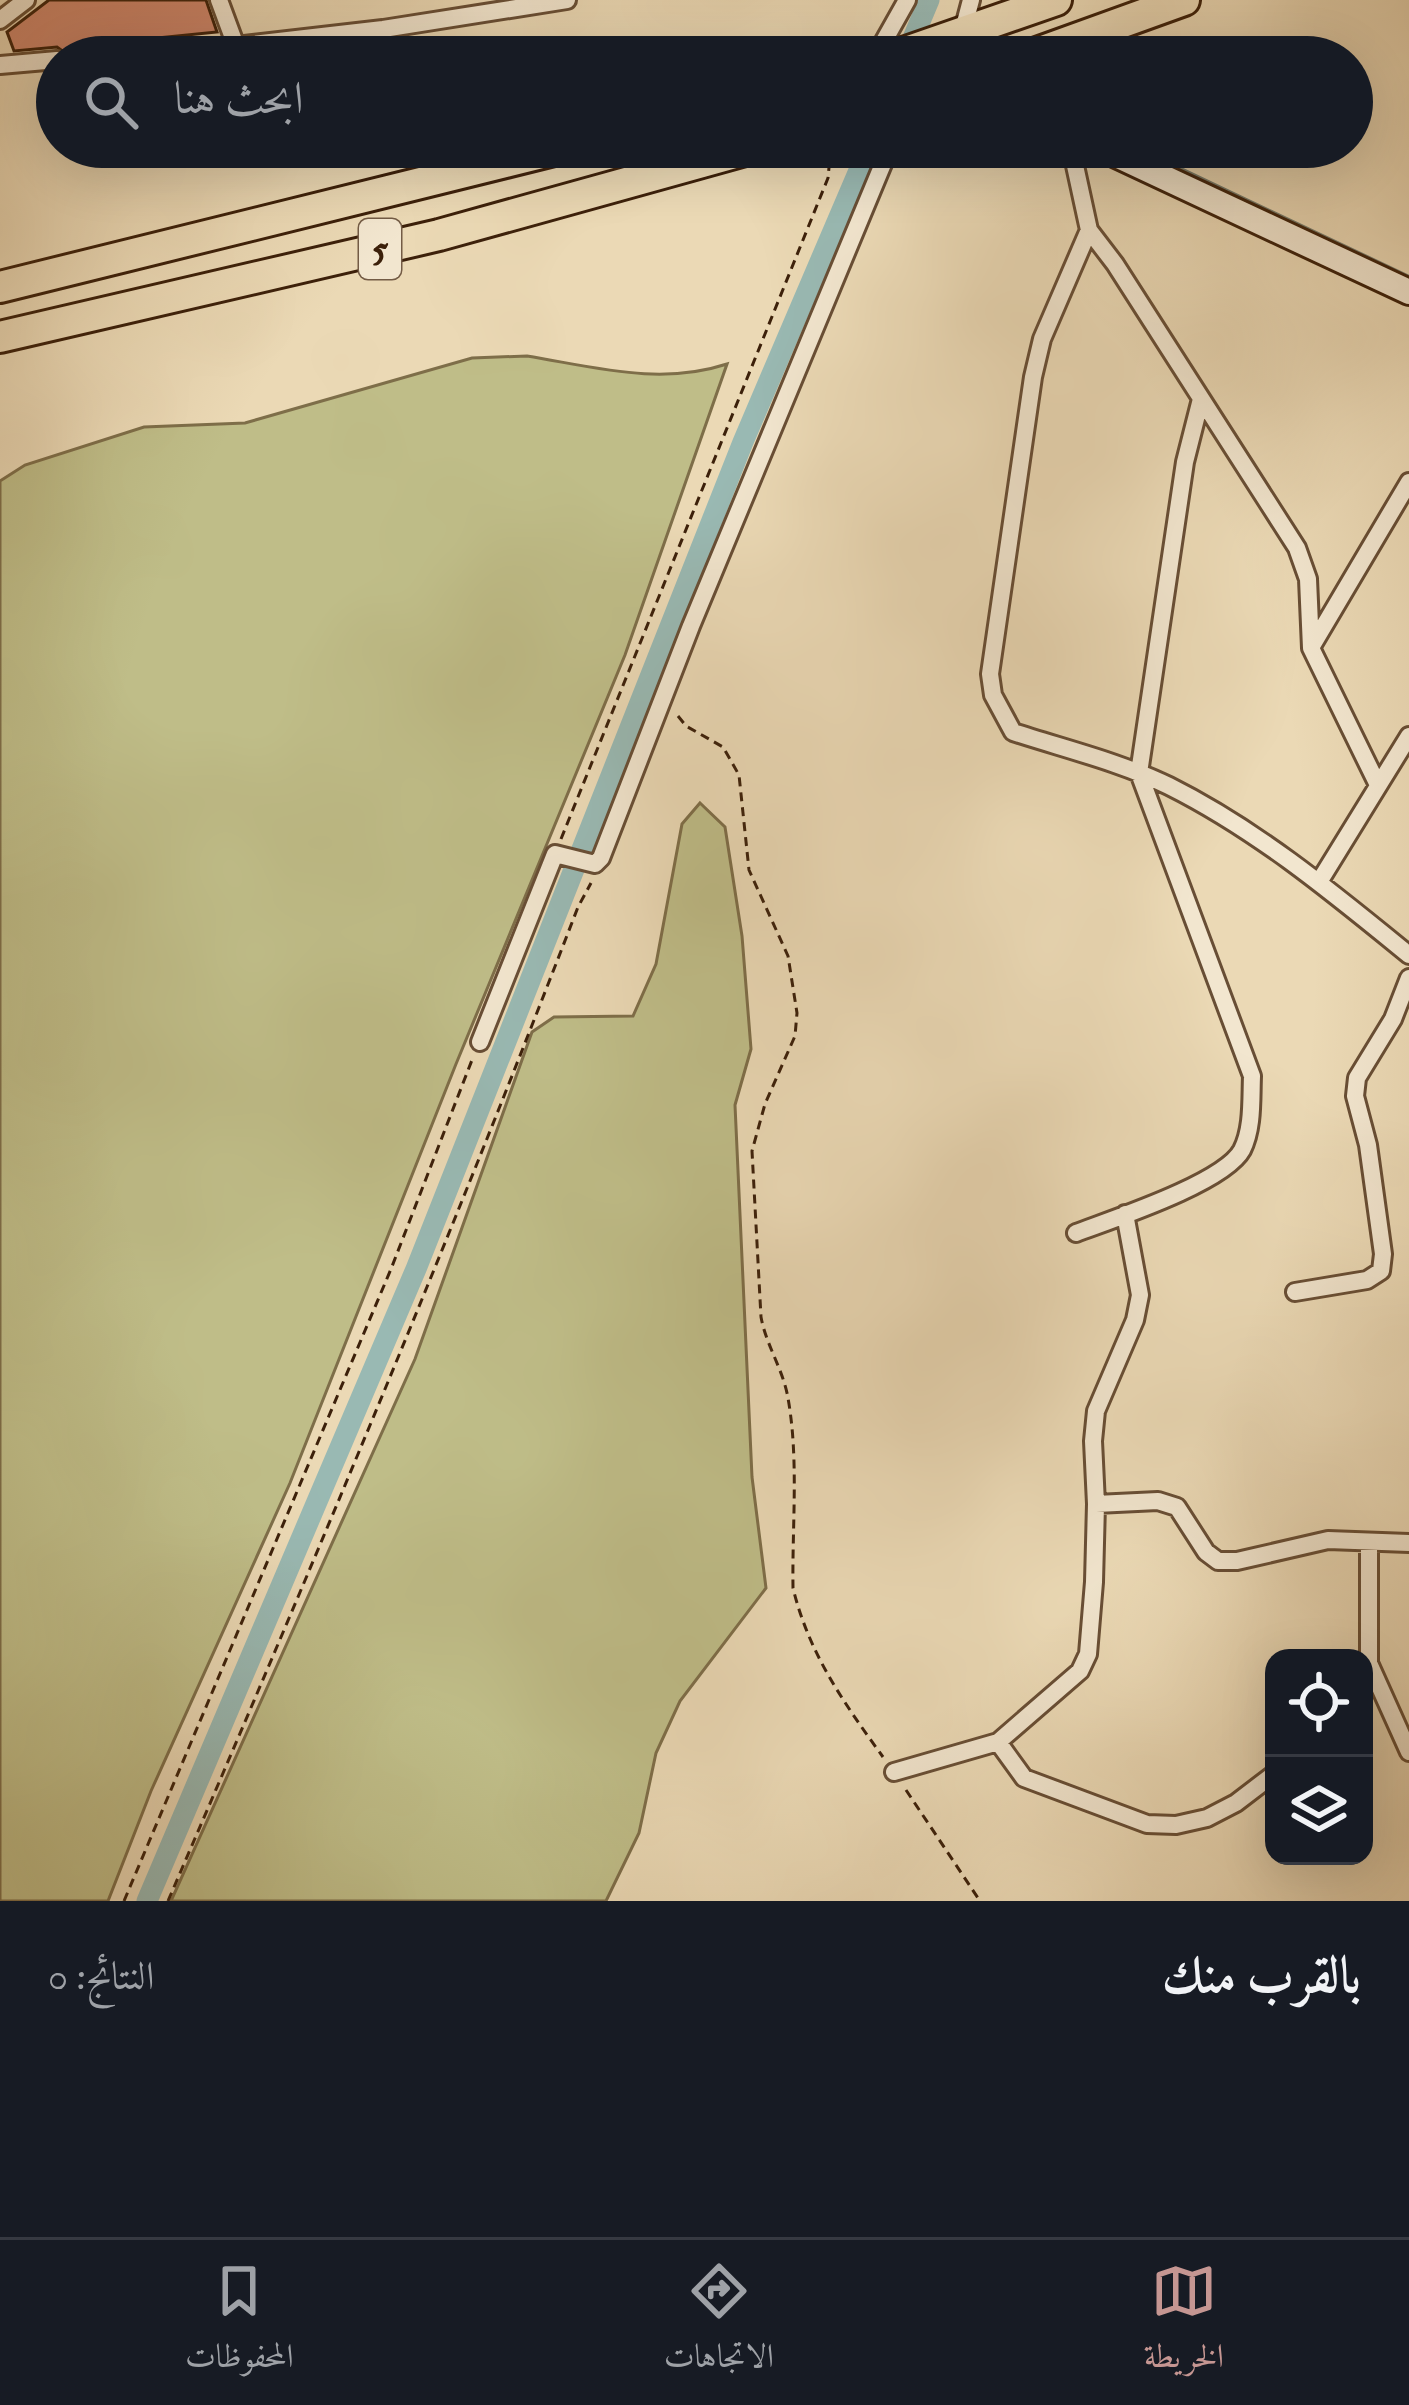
<!DOCTYPE html>
<html lang="ar">
<meta charset="utf-8">
<style>
body{margin:0;font-family:"IM FELL Double Pica",Amiri,serif;background:#20242c;color:#f1f3f6;direction:rtl}
.controls{position:absolute;right:36px;bottom:36px;display:grid;overflow:hidden;border-radius:24px;box-shadow:0 12px 48px #0002}
.controls button{width:108px;height:108px;display:grid;place-items:center;padding:0;border:0;border-bottom:3px solid #363941;background:#171b24;color:#f1f3f6;font:60px sans-serif}
.list{margin:0;padding:0;list-style:none}
h2{display:flex;justify-content:space-between;align-items:center;height:156px;margin:0;padding:0 48px;font-size:51px}
h2 small{font-size:39px;font-weight:400;color:#9ea1a6}
.icon{flex:none;width:66px;height:66px;fill:none;stroke:currentColor;stroke-width:2;stroke-linecap:round;stroke-linejoin:round}
.map{position:relative;flex:none;width:1409px;height:1901px;overflow:hidden;direction:ltr}
.search{position:absolute;background:#171b24;box-shadow:0 12px 48px #0002;left:36px;right:36px;top:36px;height:132px;display:flex;align-items:center;gap:30px;box-sizing:border-box;padding:0 42px;border-radius:66px;color:#9ea1a6;font-size:45px}
.sheet{height:336px;background:#171b24}
nav{display:flex;justify-content:space-around;align-items:center;box-sizing:border-box;height:168px;border-top:3px solid #363941;background:#171b24;font-size:33px;color:#9ea1a6}
nav a{display:grid;justify-items:center;gap:6px}
nav .on{color:#c59692}
.map>svg:first-child{display:block}
.green{fill:#bfbd88;stroke:#7e6e49;stroke-width:3}
.lines{fill:none;stroke-linecap:round;stroke-linejoin:round}
.stream{stroke:#747c6f;stroke-width:6}
.canal{stroke:#99b9b3;stroke-width:21}
.building{fill:#d1886e;stroke:#3c200a;stroke-width:3}
.street-casing{stroke:#684e35;stroke-width:22}
.secondary-casing{stroke:#3c200a;stroke-width:30}
.highway-casing{stroke:#3c200a;stroke-width:36}
.path{stroke:#3c200a;stroke-width:3;stroke-dasharray:9 6;stroke-linecap:butt}
.street{stroke:#f2e6cf;stroke-width:16}
.secondary{stroke:#f2e6cf;stroke-width:24}
.highway{stroke:#ebd9b5;stroke-width:30}
.labels{text-anchor:middle;dominant-baseline:central;stroke-width:10;stroke-linejoin:round;paint-order:stroke}
.shield{fill:#f2e6cf;stroke:#735b45;stroke-width:3}
.shield-label{font-size:36px;font-weight:bold;fill:#3c200a}
</style>
<div class="map">
<svg width="1409" height="1901" viewBox="0 0 1409 1901">
<rect width="100%" height="100%" fill="#ebd9b5"/>
<filter id="stains"><feTurbulence type="fractalNoise" baseFrequency=".00167" numOctaves="4"/><feColorMatrix values="0 0 0 0 .2 0 0 0 0 .09 0 0 0 0 .02 0 0 0 .5 -.17"/></filter>
<radialGradient id="worn" r=".72"><stop offset=".6" stop-color="#630" stop-opacity="0"/><stop offset="1" stop-color="#630" stop-opacity=".3"/></radialGradient>
<!-- green -->
<path class="green" d="M527 356C595 367 660 386 727 364L625 655 456 1064 290 1483 151 1791 108 1901H0V481L25 465 144 427 245 423 472 358Z
M700 803 725 827 742 936 751 1049 735 1105 752 1477 766 1588 680 1701 656 1753 639 1833 606 1901H171L415 1359 532 1032 554 1017 633 1016 656 964 682 824Z"/>
<g class="lines">
<!-- stream -->
<path class="stream" d="M1132 147 1409 278"/>
<!-- canal -->
<path class="canal" d="M906 55 929 0
M147 1901 416 1269 743 442 869 147"/>
</g>
<!-- building -->
<path class="building" d="M49 0H206L217 32 98 44 87 52 68 55 57 47 14 51 7 32Z"/>
<g class="lines">
<!-- street casing -->
<g class="street-casing">
<path id="street" d="M219 0 236 46 383 29 567 0
M0 20 26 0
M962 34 971 0
M99 57 236 46
M875 57 907 0
M0 65 57 60
M1067 147 1074 161 1089 230 1115 264 1297 548 1308 579 1311 648 1377 783
M887 154H947L979 147
M1089 230 1042 339 1033 377 990 674 993 695 1013 732C1065 749 1120 762 1169 786 1257 830 1333 893 1409 955
M1312 646 1409 482
M1319 882 1409 736
M480 1042 555 854 595 864 601 858 691 626 890 147
M1076 1233C1113 1219 1224 1183 1242 1150 1253 1128 1251 1100 1252 1076L1139 773 1185 462 1201 399
M1295 1292 1367 1280 1381 1271 1383 1254 1368 1145 1355 1096 1357 1078 1393 1019 1409 978
M1096 1504 1158 1501 1177 1507 1206 1552 1218 1561H1237L1328 1540 1409 1543
M1369 1542V1663L1409 1752
M998 1742 1024 1778 1147 1824 1176 1825 1207 1818 1236 1803 1274 1774
M894 1772 998 1742 1080 1671 1088 1654 1094 1582 1096 1504 1093 1441 1096 1411 1135 1320 1140 1295 1125 1214"/>
</g>
<!-- secondary casing -->
<g class="secondary-casing">
<path id="secondary" d="M1099 147 1409 292"/>
</g>
<!-- highway casing -->
<g class="highway-casing">
<path id="highway" d="M892 57 1056 0
M1026 57 1184 0
M0 287 566 147
M0 337 439 235 756 147"/>
</g>
<!-- path -->
<path class="path" d="M678 716 686 726 723 747 739 775 749 870 788 956 797 1013 795 1036 765 1104 752 1151 761 1317C766 1345 783 1369 788 1398 799 1460 792 1525 793 1588 809 1654 844 1703 883 1757
M561 839 828 178 830 157 820 147
M906 1790 980 1901
M124 1901 391 1269 472 1060
M168 1901C310 1572 449 1242 578 907L591 883"/>
<!-- street -->
<use href="#street" class="street"/>
<!-- secondary -->
<use href="#secondary" class="secondary"/>
<!-- highway -->
<use href="#highway" class="highway"/>
</g>
<g class="labels">
<!-- shield labels -->
<rect class="shield" x="359" y="219" width="42" height="60" rx="9"/>
<g class="shield-label">
<text x="380" y="249">5</text>
</g>
</g>
<rect width="100%" height="100%" filter="url(#stains)"/>
<rect width="100%" height="100%" fill="url(#worn)"/>
</svg>
<div class="controls">
<button><svg class="icon" aria-label="locate" viewBox="0 0 24 24"><circle cx="12" cy="12" r="6"/><path d="M12 2v4M12 18v4M2 12h4M18 12h4"/></svg></button>
<button><svg class="icon" aria-label="layers" viewBox="0 0 24 24"><path d="M12 4l9 5-9 5-9-5zM3 14l9 5 9-5"/></svg></button>
</div>
<div class="search"><svg class="icon" aria-label="search" viewBox="0 0 24 24"><circle cx="10" cy="10" r="6"/><path d="M15 15l6 6"/></svg>ابحث هنا</div>
</div>
<section class="sheet">
<h2>بالقرب منك<small>النتائج: 0</small></h2>
<ul class="list">
</ul>
</section>
<nav>
<a class="on"><svg class="icon" aria-label="map" viewBox="0 0 24 24"><path d="M3 6l6-2 6 2 6-2v14l-6 2-6-2-6 2zM9 4v14M15 6v14"/></svg>الخريطة</a>
<a><svg class="icon" aria-label="directions" viewBox="0 0 24 24"><path d="M12 3l9 9-9 9-9-9zM9 14v-3h6M13 9l2 2-2 2"/></svg>الاتجاهات</a>
<a><svg class="icon" aria-label="saved" viewBox="0 0 24 24"><path d="M7 4h10v16l-5-4-5 4z"/></svg>المحفوظات</a>
</nav>
